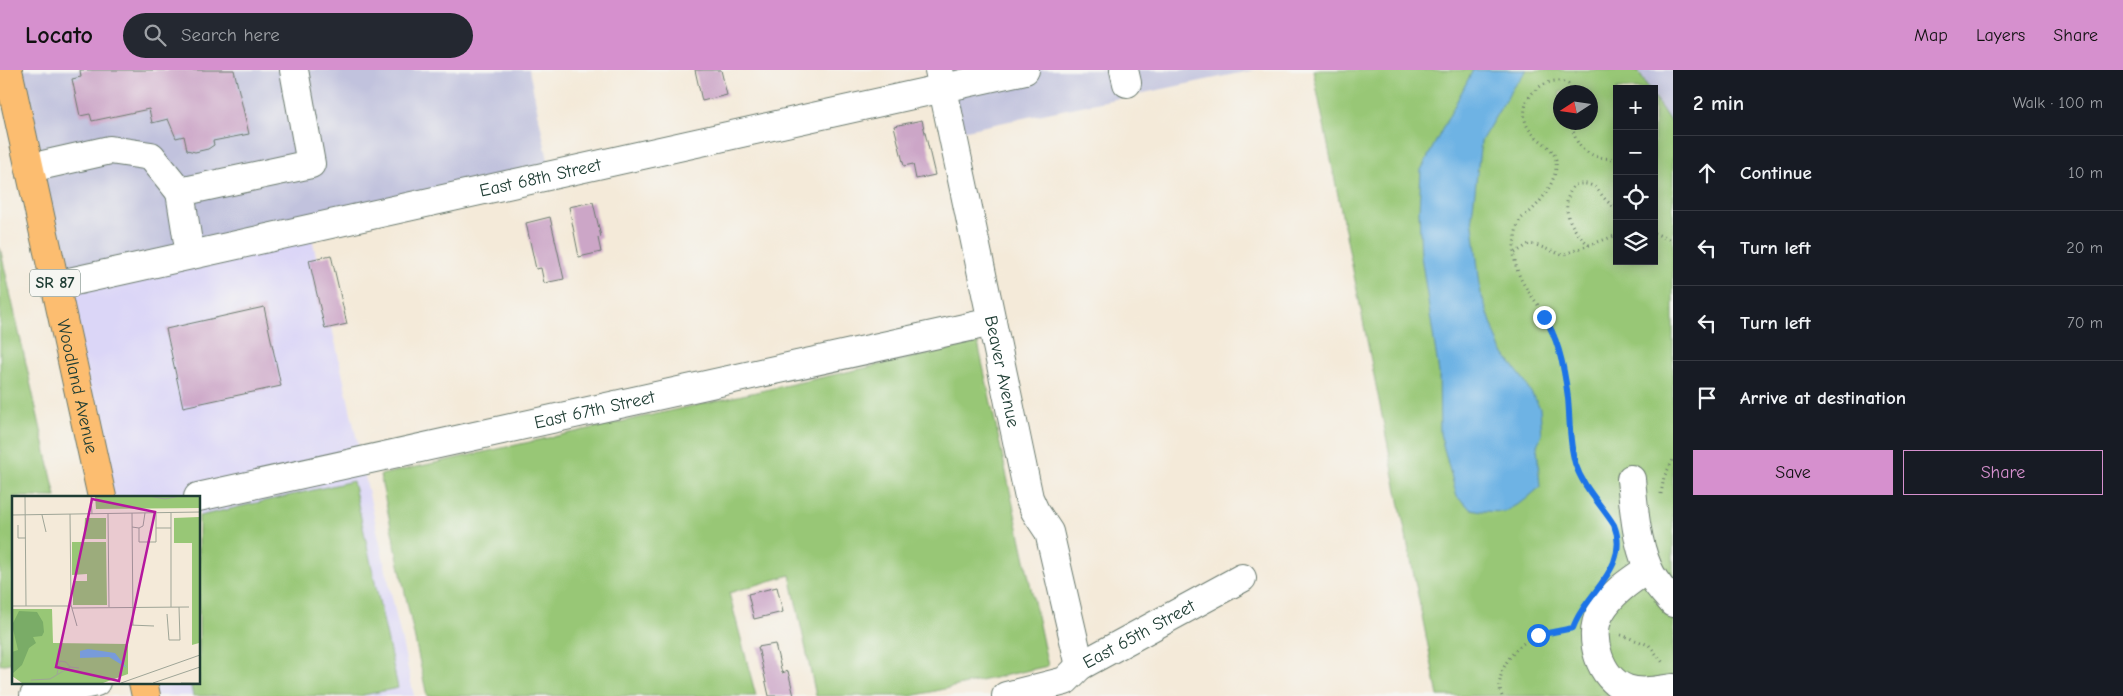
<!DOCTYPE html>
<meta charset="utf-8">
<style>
body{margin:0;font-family:"Comic Neue",sans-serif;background:#242831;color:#f1f3f6}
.controls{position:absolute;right:15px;top:15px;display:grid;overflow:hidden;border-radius:0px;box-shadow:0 2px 12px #0003}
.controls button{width:45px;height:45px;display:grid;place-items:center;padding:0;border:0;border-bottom:1px solid #363941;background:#171b24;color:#f1f3f6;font:25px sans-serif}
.compass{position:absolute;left:1553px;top:15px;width:45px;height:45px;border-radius:50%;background:#171b24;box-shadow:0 2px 12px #0003;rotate:258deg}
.stop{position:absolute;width:15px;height:15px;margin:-11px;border:4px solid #1a73e8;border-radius:50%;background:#fff}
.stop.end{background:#1a73e8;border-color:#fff;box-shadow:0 1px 5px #0008}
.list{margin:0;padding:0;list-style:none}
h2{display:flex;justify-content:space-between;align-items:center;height:65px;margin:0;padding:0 20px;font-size:21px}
h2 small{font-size:16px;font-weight:400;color:#9ea1a6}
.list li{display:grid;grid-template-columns:32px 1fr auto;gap:15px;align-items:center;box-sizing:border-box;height:75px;padding:0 20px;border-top:1px solid #363941}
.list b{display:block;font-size:19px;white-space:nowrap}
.list em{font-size:16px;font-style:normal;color:#9ea1a6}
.actions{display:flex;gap:10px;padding:15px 20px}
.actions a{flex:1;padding:11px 0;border:1px solid #d690ce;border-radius:0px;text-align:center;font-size:18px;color:#d690ce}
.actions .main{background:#d690ce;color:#111}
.icon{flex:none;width:28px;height:28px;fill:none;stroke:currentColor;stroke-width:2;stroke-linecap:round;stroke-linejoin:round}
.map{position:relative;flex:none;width:1673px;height:626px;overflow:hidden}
header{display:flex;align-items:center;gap:30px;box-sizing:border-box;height:70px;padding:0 25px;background:#d690ce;color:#111}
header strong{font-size:24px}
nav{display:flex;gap:28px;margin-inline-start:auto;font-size:18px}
.search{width:350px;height:45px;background:#242831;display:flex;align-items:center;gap:12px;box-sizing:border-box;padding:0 18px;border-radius:28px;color:#9ea1a6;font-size:19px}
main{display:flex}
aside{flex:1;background:#171b24}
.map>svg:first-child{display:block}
.built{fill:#dbd6f7}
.industrial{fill:#c1c2dd}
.green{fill:#98c776;stroke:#5c8255;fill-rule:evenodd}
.water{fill:#6eb3e4;stroke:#46788c}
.building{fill:#cca6c7}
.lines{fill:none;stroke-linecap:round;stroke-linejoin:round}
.minor-casing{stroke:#6a7a6e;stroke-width:30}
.major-casing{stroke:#6a7a6e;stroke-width:30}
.path{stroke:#6a7a6e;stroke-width:3;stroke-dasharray:1 4;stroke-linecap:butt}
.minor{stroke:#fff;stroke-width:28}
.major{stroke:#fcbd6f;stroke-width:28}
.route{stroke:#1a73e8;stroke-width:6}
.labels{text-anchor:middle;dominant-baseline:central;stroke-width:4;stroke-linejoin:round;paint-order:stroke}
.shield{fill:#f6f6f2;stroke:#60746d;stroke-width:1}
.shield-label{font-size:16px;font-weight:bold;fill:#1f3d34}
.street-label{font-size:18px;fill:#1f3d34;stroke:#f6f6f2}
.inset-road{fill:none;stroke:#9fa597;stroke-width:1}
.view{fill:#b5179e;fill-opacity:0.15;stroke:#b5179e;stroke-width:2.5}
.inset-edge{fill:none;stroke:#1f3d34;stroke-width:2.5}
</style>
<header>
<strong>Locato</strong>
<div class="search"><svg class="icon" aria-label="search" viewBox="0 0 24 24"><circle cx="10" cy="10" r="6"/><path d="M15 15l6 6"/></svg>Search here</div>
<nav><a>Map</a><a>Layers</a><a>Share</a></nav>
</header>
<main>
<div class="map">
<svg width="1673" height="626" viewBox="0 0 1673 626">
<rect width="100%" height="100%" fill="#f6f6f2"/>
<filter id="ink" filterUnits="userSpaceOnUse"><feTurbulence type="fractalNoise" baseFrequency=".02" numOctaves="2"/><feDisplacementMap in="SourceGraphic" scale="10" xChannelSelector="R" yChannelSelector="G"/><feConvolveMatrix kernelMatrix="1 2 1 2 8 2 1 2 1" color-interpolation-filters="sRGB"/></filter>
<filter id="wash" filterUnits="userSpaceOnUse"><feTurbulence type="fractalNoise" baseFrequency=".0096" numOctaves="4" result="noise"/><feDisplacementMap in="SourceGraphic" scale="20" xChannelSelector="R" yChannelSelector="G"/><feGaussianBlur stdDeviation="1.12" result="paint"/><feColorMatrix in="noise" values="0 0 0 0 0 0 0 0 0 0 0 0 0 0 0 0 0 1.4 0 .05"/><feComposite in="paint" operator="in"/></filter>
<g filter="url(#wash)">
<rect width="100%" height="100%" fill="#f4ead9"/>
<!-- built -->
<path class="built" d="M310 159 414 626H146L143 612H199V427H102L56 215Z"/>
<!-- industrial -->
<path class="industrial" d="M8 0H529L551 105 56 215Z
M939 0H1254L952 63Z
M1636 0H1673V61L1654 30V19H1647Z"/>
<!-- green -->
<path class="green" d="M1313 0H1637L1649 19H1617V191H1654V27L1673 56V626H1438ZM1560 22H1590V52H1560Z
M0 178 56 427H14V592L0 595Z
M978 273 1048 596 912 626H816L790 505 729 523 756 626H427L380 405Z
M353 411 398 618 359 626H193L190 612H199V446Z"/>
<!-- water -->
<path class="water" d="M1473 0H1527L1513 17 1481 71 1472 146 1481 224 1501 280 1523 309 1540 338 1542 365 1537 375 1540 417 1525 430 1504 442 1482 441 1471 439 1457 427 1440 364 1439 303 1421 186 1419 141 1421 100Z"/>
<g id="blocks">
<!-- building -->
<path class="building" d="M80 0H234L249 64 213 71 214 75 208 79 195 82 187 80 184 66 176 68 168 49 152 53 149 39 92 51 90 44 80 46 72 9 81 7Z
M695 0H721L727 25 702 31Z
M922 50 935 105 916 109 913 94 904 96 894 56Z
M593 132 601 167 598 168 601 182 579 187 569 137Z
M550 147 564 209 544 213 541 198 536 199 526 153Z
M331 185 347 254 325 259 309 190Z
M264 237 281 316 183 337 166 259Z
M777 517 783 542 754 549 748 524Z
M775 574 782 603 788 601 794 626H769L758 577Z"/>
</g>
</g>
<g filter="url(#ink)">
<use href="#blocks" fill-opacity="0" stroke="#6a7a6e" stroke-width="1"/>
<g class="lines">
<!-- minor casing -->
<g class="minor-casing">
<g id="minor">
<path id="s1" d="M939 0 1029 428 1035 441 1049 462 1080 596"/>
<path d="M1124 0 1127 13"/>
<path d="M30 98 110 80 151 86 180 122"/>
<path d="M190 185 180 122 311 94 294 0"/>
<path id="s2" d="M56 215 1025 0"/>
<path d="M1631 409C1634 439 1636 470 1648 498 1653 511 1664 522 1673 533"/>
<path id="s3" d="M198 427 992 252"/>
<path d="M1648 499C1631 510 1610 524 1600 543 1587 568 1600 609 1627 619 1642 624 1658 620 1673 618"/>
<path d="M34 626 96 612"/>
<path id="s4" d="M1006 626 1065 611 1080 596 1242 508"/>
</g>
</g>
<!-- major casing -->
<g class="major-casing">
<g id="major">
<path id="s5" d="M8 0 102 427"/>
<path d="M143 612 146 626"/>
</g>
</g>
<!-- path -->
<path class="path" d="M1575 22C1565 0 1532 14 1526 34 1517 68 1552 69 1556 90 1558 108 1544 128 1532 140 1528 144 1523 146 1520 150 1516 156 1515 168 1514 176 1513 215 1538 227 1551 257 1560 278 1564 304 1568 327 1571 349 1568 373 1576 395 1583 414 1595 429 1608 446
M1572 52C1574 80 1591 89 1617 89
M1654 163 1673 171
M1589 175C1571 159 1558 138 1574 115 1602 109 1597 129 1617 138
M1515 183 1529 174 1536 175 1562 185 1617 165
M1661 424 1664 407 1673 390
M1621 565 1649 575 1664 594
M1502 626C1493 605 1513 577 1532 568 1543 562 1556 560 1569 559"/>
<!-- minor -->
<use href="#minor" class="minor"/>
<!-- major -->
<use href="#major" class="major"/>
</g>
</g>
<g class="lines" filter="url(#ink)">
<!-- route -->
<path class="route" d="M1538 565 1573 558C1585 523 1631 498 1614 455 1601 434 1583 418 1575 393 1569 372 1570 350 1568 328 1565 302 1559 269 1544 247"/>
</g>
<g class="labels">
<!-- shield labels -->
<rect class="shield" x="30" y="199.5" width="50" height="27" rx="4"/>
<g class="shield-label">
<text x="55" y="213">SR 87</text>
</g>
<!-- street labels -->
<g class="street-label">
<text stroke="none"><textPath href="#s2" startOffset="496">East 68th Street</textPath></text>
<text stroke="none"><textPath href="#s1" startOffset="308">Beaver Avenue</textPath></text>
<text stroke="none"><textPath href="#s5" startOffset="324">Woodland Avenue</textPath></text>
<text stroke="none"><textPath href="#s3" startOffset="406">East 67th Street</textPath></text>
<text stroke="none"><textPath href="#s4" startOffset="149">East 65th Street</textPath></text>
</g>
</g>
<!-- overview -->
<g transform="translate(12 426)">
<rect width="188" height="188" fill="#f4ead9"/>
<path d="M83 0H187V12L84 13ZM187 21V147L180 149V47H162V22ZM73 22H94V43H72ZM60 46H94L95 109H61V85H75V78L60 79ZM0 113H40L41 147 116 148V178L91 187H10L0 180Z" fill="#98c776"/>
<path d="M7 115 25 116 31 126 32 136 30 140 21 141 24 147 17 152 10 169 0 178V156L6 154 0 129Z" fill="#7aac67"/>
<path d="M76 153 103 157 115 172 97 161 68 162V155Z" fill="#6eb3e4"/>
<path class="inset-road" d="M13 0 14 110M79 0 80 18M137 0 153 3 168 0M120 17 121 129M144 17V32M58 18 59 109 65 130M96 18 97 111M0 19 188 16M30 19 34 36M6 29V42H14M120 31 127 32V46H144V32H159M127 32 131 30 133 17M0 110H59M159 111V17M60 112 177 111M155 118 157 144H168L167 111M118 129 142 130M45 178 48 165 54 166 58 171M19 184 38 183 58 171 67 172M109 187 188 159M141 187 188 171M169 187H188"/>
<path class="view" d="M80 3 143 16 107 185 44 171Z"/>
<rect width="188" height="188" class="inset-edge"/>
</g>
</svg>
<div class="controls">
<button>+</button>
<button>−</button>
<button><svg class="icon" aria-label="locate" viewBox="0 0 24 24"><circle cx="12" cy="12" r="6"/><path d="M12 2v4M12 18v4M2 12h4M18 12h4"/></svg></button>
<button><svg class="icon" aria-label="layers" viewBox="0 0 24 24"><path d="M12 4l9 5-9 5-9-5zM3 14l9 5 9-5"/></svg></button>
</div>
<svg class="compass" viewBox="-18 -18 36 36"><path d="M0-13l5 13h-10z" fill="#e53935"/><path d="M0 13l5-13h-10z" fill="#9ea1a6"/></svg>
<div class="stop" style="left:1538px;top:565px"></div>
<div class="stop end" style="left:1544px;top:247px"></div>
</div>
<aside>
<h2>2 min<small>Walk · 100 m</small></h2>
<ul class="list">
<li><svg class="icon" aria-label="ahead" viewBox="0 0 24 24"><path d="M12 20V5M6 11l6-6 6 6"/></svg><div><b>Continue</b></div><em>10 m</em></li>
<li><svg class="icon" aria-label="left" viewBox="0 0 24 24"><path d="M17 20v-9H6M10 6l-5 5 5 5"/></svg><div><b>Turn left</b></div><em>20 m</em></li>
<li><svg class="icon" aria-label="left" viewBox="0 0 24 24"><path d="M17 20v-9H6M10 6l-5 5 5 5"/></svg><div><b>Turn left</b></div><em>70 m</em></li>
<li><svg class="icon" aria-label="arrive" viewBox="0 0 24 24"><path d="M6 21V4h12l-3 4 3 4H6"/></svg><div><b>Arrive at destination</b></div></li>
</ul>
<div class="actions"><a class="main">Save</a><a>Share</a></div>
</aside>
</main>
